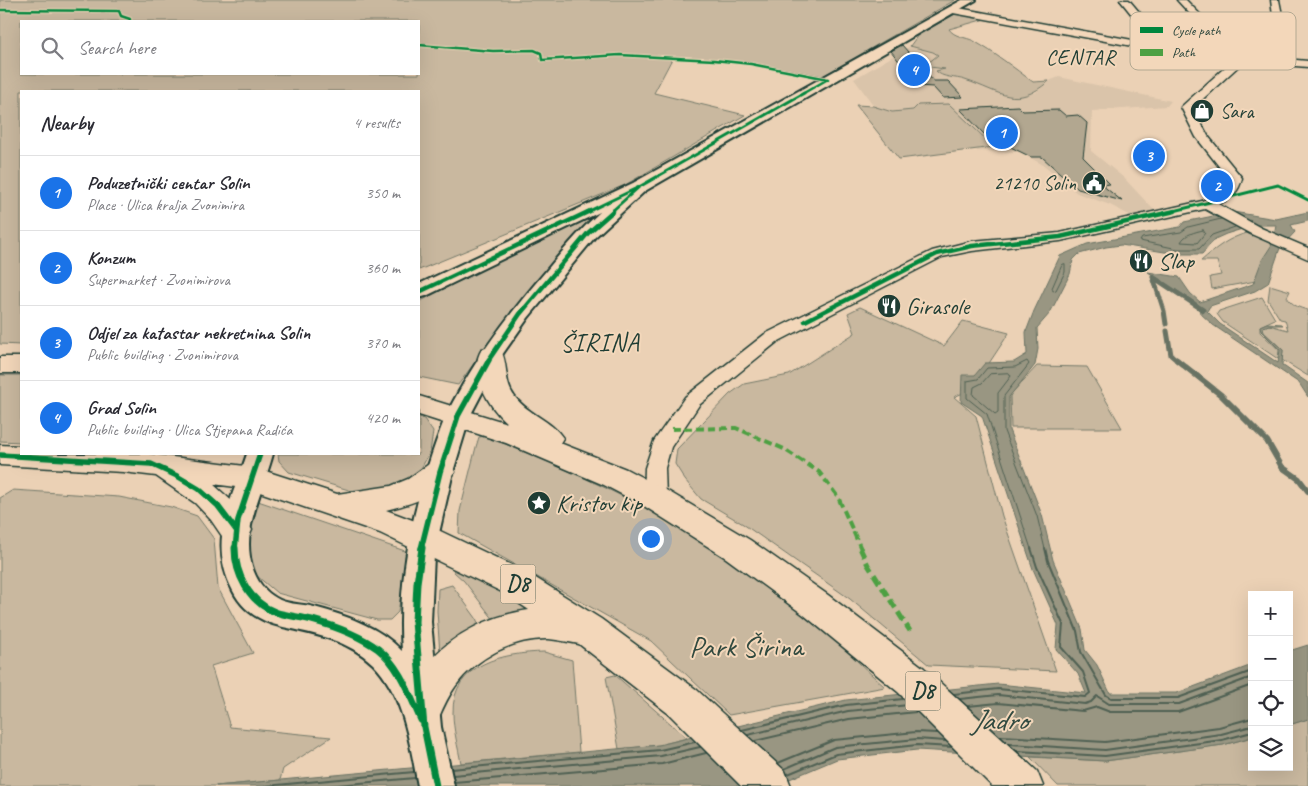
<!DOCTYPE html>
<meta charset="utf-8">
<style>
body{margin:0;font-family:Caveat,sans-serif;background:#f7f7f7;color:#2b2b33}
.controls{position:absolute;right:15px;bottom:15px;display:grid;overflow:hidden;border-radius:0px;box-shadow:0 5px 20px #0002}
.controls button{width:45px;height:45px;display:grid;place-items:center;padding:0;border:0;border-bottom:1px solid #e1e1e2;background:#fff;color:#2b2b33;font:25px sans-serif}
.you{position:absolute;left:650px;top:538px;width:18px;height:18px;margin:-12px;border:4px solid #fff;border-radius:50%;background:#1a73e8;box-shadow:0 0 0 8px #1a73e833}
.badge{display:grid;place-items:center;width:32px;height:32px;border-radius:50%;background:#1a73e8;color:#fff;font-size:16px;font-weight:700}
.pin{position:absolute;translate:-50% -50%;border:2px solid #fff;box-shadow:0 1px 5px #0006}
.list{margin:0;padding:0;list-style:none}
h2{display:flex;justify-content:space-between;align-items:center;height:65px;margin:0;padding:0 20px;font-size:21px}
h2 small{font-size:16px;font-weight:400;color:#7c7c81}
.list li{display:grid;grid-template-columns:32px 1fr auto;gap:15px;align-items:center;box-sizing:border-box;height:75px;padding:0 20px;border-top:1px solid #e1e1e2}
.list b{display:block;font-size:19px;white-space:nowrap}
.list p{margin:0;font-size:16px;white-space:nowrap;color:#7c7c81}
.list em{font-size:16px;font-style:normal;color:#7c7c81}
.icon{flex:none;width:28px;height:28px;fill:none;stroke:currentColor;stroke-width:2;stroke-linecap:round;stroke-linejoin:round}
.map{position:relative;flex:none;width:1308px;height:786px;overflow:hidden}
.search{position:absolute;background:#fff;box-shadow:0 5px 20px #0002;left:20px;top:20px;width:400px;height:55px;display:flex;align-items:center;gap:12px;box-sizing:border-box;padding:0 18px;border-radius:0px;color:#7c7c81;font-size:19px}
.panel{position:absolute;background:#fff;box-shadow:0 5px 20px #0002;left:20px;top:90px;width:400px;height:365px;border-radius:0px}
.map>svg:first-child{display:block}
.built{fill:#dac4aa}
.green{fill:#c9b89f;stroke:#747a6a;fill-rule:evenodd}
.water{fill:#999682;stroke:#687263}
.lines{fill:none;stroke-linecap:round;stroke-linejoin:round}
.shore-far1{stroke:#506153;stroke-width:1}
.shore{stroke:#506153;stroke-width:2}
.stream-far1{stroke:#687263;stroke-width:5}
.stream{stroke:#687263;stroke-width:6}
.building{fill:#b2a790;stroke:#1f3d34}
.minor-casing{stroke:#1f3d34;stroke-width:3}
.major-casing{stroke:#1f3d34;stroke-width:4}
.highway-casing{stroke:#1f3d34;stroke-width:3}
.minor{fill:#f3d7ba;fill-rule:evenodd}
.major{fill:#f3d7ba;fill-rule:evenodd}
.highway{fill:#f3d7ba;fill-rule:evenodd}
.quiet-far1{stroke:#4da043;stroke-width:4;stroke-dasharray:8 4;stroke-linecap:butt}
.quiet{stroke:#4da043;stroke-width:5;stroke-dasharray:10 5;stroke-linecap:butt}
.cycleway-far4-casing{stroke:#f3d7ba;stroke-width:4.5}
.cycleway-far3-casing{stroke:#f3d7ba;stroke-width:5}
.cycleway-far2-casing{stroke:#f3d7ba;stroke-width:7}
.cycleway-far1-casing{stroke:#f3d7ba;stroke-width:9}
.cycleway-casing{stroke:#f3d7ba;stroke-width:10}
.cycleway-far4{stroke:#00873e;stroke-width:2.5}
.cycleway-far3{stroke:#00873e;stroke-width:3}
.cycleway-far2{stroke:#00873e;stroke-width:4.5}
.cycleway-far1{stroke:#00873e;stroke-width:5.5}
.cycleway{stroke:#00873e;stroke-width:7}
.labels{text-anchor:middle;dominant-baseline:central;stroke-width:4;stroke-linejoin:round;paint-order:stroke}
.far-poi-label{font-size:20px;fill:#1f3d34;stroke:#f3d7ba;text-anchor:start}
.far-quarter-label{font-size:21px;letter-spacing:1px;fill:#1f3d34;stroke:#f3d7ba}
.shield{fill:#f3d7ba;stroke:#5f6b5c;stroke-width:1}
.shield-label{font-size:22px;font-weight:bold;fill:#1f3d34}
.poi-label{font-size:24px;fill:#1f3d34;stroke:#f3d7ba;text-anchor:start}
.neighbourhood-label{font-size:25px;letter-spacing:1px;fill:#1f3d34;stroke:#f3d7ba}
.near-park-label{font-size:29px;fill:#30493f;stroke:#f3d7ba}
.near-water-label{font-size:30px;font-style:italic;fill:#314a40;stroke:#f3d7ba}
.key{fill:#f3d7ba;stroke:#b3a992;stroke-width:1}
.key-label{font-size:14px;fill:#1f3d34}
</style>
<div class="map">
<svg width="1308" height="786" viewBox="0 0 1308 786">
<rect width="100%" height="100%" fill="#ebd1b5"/>
<filter id="ink" filterUnits="userSpaceOnUse"><feTurbulence type="fractalNoise" baseFrequency=".02" numOctaves="2"/><feDisplacementMap in="SourceGraphic" scale="10" xChannelSelector="R" yChannelSelector="G"/><feConvolveMatrix kernelMatrix="1 2 1 2 8 2 1 2 1" color-interpolation-filters="sRGB"/></filter>
<g filter="url(#ink)">
<!-- built -->
<path class="built" d="M910 46 933 52 938 55 936 58 945 70 939 75 1035 93 1049 81 1059 77 1171 101 1167 106 1092 111 1091 151 1124 178 1152 208 1166 218 1145 223 1110 205 1077 193 1045 166 1020 152 976 151 987 142 913 110 892 112 873 106H874L854 79Z"/>
<!-- green -->
<path class="green" d="M0 0H955L823 76 753 63 673 57 654 93 745 115 625 185 419 270V91H21V345L0 344ZM419 21V74H21V21Z
M959 12 989 18 949 29C954 37 966 37 974 41 995 53 1013 67 1033 82L1049 81C1015 110 1002 92 965 80 956 77 942 78 936 71L945 69 930 67 928 63 938 55 933 52 910 46 918 35Z
M949 104 994 147 899 159 856 105 873 106 892 112 913 110 918 105Z
M602 213 546 270 514 309 458 385 419 377V302L493 263Z
M1247 233 1274 244 1256 281 1212 289 1210 277 1221 275 1217 261H1201C1216 248 1228 238 1247 233Z
M1270 285 1290 291 1287 297C1292 305 1299 308 1308 310V376L1282 360 1283 350 1264 332 1263 327 1269 325 1288 330 1285 320 1280 319 1268 300Z
M1262 297 1275 319 1260 326V332L1279 350 1278 359 1223 322 1217 314 1219 311Z
M860 307 944 346 963 321 1009 333 972 389 954 397 976 416 1002 516 1056 671 929 665 850 599 743 524 701 499 685 480 675 464 677 449 730 394 744 384 789 375 855 333 848 313Z
M1037 366 1087 367 1122 428H1011L1010 395Z
M0 375H21V442L0 441Z
M419 417 424 419 433 432 430 452 418 474 390 490 362 494 289 472 279 461 278 454H419Z
M485 436C593 478 701 530 792 603 824 628 854 659 885 687L729 715 651 641 459 533 460 511 476 447 479 437Z
M13 490 119 497 171 507 197 516 214 539 218 588 253 653 211 666 230 727 331 737 283 769 280 780 216 786H0V498Z
M258 501 408 552 398 612 390 620H377L277 593 257 576 250 559 248 533 252 505Z
M456 568 535 609 494 620 464 581 454 572 453 569Z
M452 585 476 618 480 628 440 654 437 611 438 589Z
M544 652 572 660 579 752 461 763C458 747 453 729 453 713 452 663 504 653 544 652Z
M615 675 687 738 659 745 619 749 606 677Z
M1308 719V786H1058L1030 757 1105 761 1223 745 1252 737V767H1289V725Z"/>
<!-- water -->
<path class="water" d="M1233 212 1276 219 1308 212V221L1291 225 1295 232 1280 248 1268 283 1255 291 1210 306 1207 311 1220 324 1278 363 1280 350 1261 331 1260 326 1267 323 1282 324 1283 325H1269L1263 327V332L1283 350 1282 365 1308 383V397L1299 383 1213 325 1200 313 1198 304 1148 272 1179 277 1190 293 1200 302 1253 284 1262 260 1273 243 1276 225H1255L1226 234 1215 239 1202 254H1177L1121 245 1106 247 1079 254 1073 260 1070 274 1050 313 1037 328 1038 349 1035 365 1009 397V430L1042 515 1053 560 1082 629 1085 650 1097 665 1110 693H1177L1252 665V737L1223 745 1105 761 917 750 837 759 773 786H216L659 745 846 700 998 684 1086 693 1078 674 1056 649 1058 625 1033 569 982 416 961 402 962 375H975L985 363 1014 362 1027 354 1026 332 1034 311 1060 256 1087 244 1180 227 1184 222Z
M1308 645V719L1289 725V651Z"/>
<g class="lines">
<!-- shore-far1 -->
<path class="shore-far1" d="M1221 219 1188 227 1181 232 1142 238 1140 241 1178 249H1199L1212 235 1235 227
M1203 230 1205 233 1197 243 1181 242C1185 234 1195 232 1203 230Z
M1065 264V272L1056 290 1053 291 1052 288 1062 265Z
M1009 373 1011 376 998 393V412L995 414 973 395 974 387 982 383 990 374Z
M1031 549 987 414 967 398V381L978 379 987 368 1015 367 1027 361 1029 364 1004 396V431L1037 516 1045 549"/>
<!-- shore -->
<path class="shore" d="M1045 548 1048 561 1077 631 1081 652 1106 695 1111 698H1178L1252 671
M954 694 998 689 1085 697 1090 693 1083 672 1061 647 1063 624 1037 567 1031 548
M960 699 998 695 1085 704 1091 702 1097 696 1109 704H1179L1252 677
M968 706 998 703 1083 711 1097 707 1110 712H1178L1252 685
M742 730 846 705 903 699
M748 735 848 711 909 705
M1001 736 1105 742 1219 727 1252 718
M755 741 849 719 916 712
M1010 744 1105 750 1221 734 1252 726
M1017 751 1105 756 1222 740 1252 732
M778 763 834 740 916 732 937 733
M451 769 660 750 695 742
M784 769 835 747 917 739 945 741
M788 774 836 754 917 745 952 747
M453 775 661 756 700 747
M454 782 662 764 706 753
M266 786 414 772
M327 786 415 778"/>
<!-- stream-far1 -->
<path class="stream-far1" d="M1153 277 1203 310
M1153 277 1164 311 1166 324
M1167 331 1171 355 1178 361"/>
<!-- stream -->
<path class="stream" d="M1177 360 1221 395 1267 441 1282 467 1299 479 1308 491"/>
</g>
<!-- building -->
<path class="building" d="M902 45 933 81H948L963 97 943 98 933 87 918 86 891 51Z
M1018 106 1023 111 1059 110 1066 116 1078 115 1087 123 1083 157 1110 184 1102 185 1122 201 1078 189 1042 157H1031L984 134 960 109Z"/>
<g class="lines">
<!-- minor casing -->
<g class="minor-casing">
<path id="minor" d="M1120 0H1129L1140 13 1138 15H1132Z
M1177 0H1186L1240 55 1274 24 1271 0H1279L1284 25 1250 56 1308 61V67L1243 62 1193 108 1208 136 1242 178C1239 192 1231 199 1218 204L1261 228 1308 248V259L1251 234 1205 209 1060 241 972 251 942 257 777 342 699 405 671 447 665 468 666 498 663 504 655 506 647 504 644 498 645 468 654 441 685 397 765 334 932 251 972 241 1060 233 1202 201C1214 196 1225 192 1228 178L1196 137 1181 107 1232 61 1203 59 953 13 948 10 953 7 1203 53 1228 55Z"/>
</g>
<!-- major casing -->
<g class="major-casing">
<path id="major" d="M962 0H976L645 191 595 237 528 318 502 355 470 416 453 472 434 555 431 622 441 727 454 786H418C410 745 404 695 373 664 348 640 315 634 283 627 261 622 243 611 233 591 207 541 231 502 247 454H273C266 480 254 505 250 531 246 558 254 588 280 600 289 604 300 604 310 606 342 614 379 626 402 651 396 574 417 489 445 418 450 406 457 395 463 384 487 343 515 307 546 271 563 250 580 230 600 212L426 296 419 298V284L633 183Z"/>
</g>
<!-- highway casing -->
<g class="highway-casing">
<path id="highway" d="M491 347 500 349C509 363 503 382 515 397 528 414 552 421 563 438L560 443 626 469 666 490 750 540 828 595 924 668 1037 771 1043 786H992L898 692 804 615 726 558 644 506 604 485 506 443 419 415V396L507 423C490 409 467 371 482 349Z
M0 357H21V373H0Z
M0 445 21 446V454H149L253 467 337 494 391 486 408 479 429 464 440 461 451 464 455 472C442 495 411 504 386 510L436 529 526 572 601 619 697 690 785 771 791 786H741L669 714 579 644C569 642 559 640 549 639 513 638 475 658 455 687 447 698 442 710 437 722L423 727 409 722 403 709C411 693 418 676 429 662 453 633 493 615 529 610L502 592 380 533 251 489 213 484 234 503 252 530 248 539 236 542 224 539 211 520 195 503 156 476 123 472 0 465Z"/>
</g>
<!-- minor -->
<use href="#minor" class="minor"/>
<!-- major -->
<use href="#major" class="major"/>
<!-- highway -->
<use href="#highway" class="highway"/>
<!-- quiet-far1 -->
<path class="quiet-far1" d="M672 429 736 428 784 449 819 472 838 497 861 549"/>
<!-- quiet -->
<path class="quiet" d="M860 548 868 565 910 631"/>
<!-- cycleway-far4 casing -->
<g class="cycleway-far4-casing">
<path id="cycleway-far4" d="M0 10 119 11 121 16 130 19V21
M419 45 493 51 534 50 541 53 542 60 620 55 714 60 751 64 828 79
M802 94 828 79"/>
</g>
<!-- cycleway-far3 casing -->
<g class="cycleway-far3-casing">
<path id="cycleway-far3" d="M587 212 639 187 804 93
M611 212 639 187
M1170 212 1278 185 1308 200"/>
</g>
<!-- cycleway-far2 casing -->
<g class="cycleway-far2-casing">
<path id="cycleway-far2" d="M419 292 590 211
M805 321 937 254 972 246 1060 237 1175 211
M488 361 520 314 588 233 613 211"/>
</g>
<!-- cycleway-far1 casing -->
<g class="cycleway-far1-casing">
<path id="cycleway-far1" d="M0 455 151 464 177 476 199 489 218 506 236 530
M235 549 238 520 260 454
M421 549 440 472 458 416 489 360"/>
</g>
<!-- cycleway casing -->
<g class="cycleway-casing">
<path id="cycleway" d="M235 548C235 574 249 602 275 612 287 616 300 617 312 620 334 626 359 635 378 649 400 666 410 696 421 720
M422 548 417 583 415 622 424 727 436 786"/>
</g>
<!-- cycleway-far4 -->
<use href="#cycleway-far4" class="cycleway-far4"/>
<!-- cycleway-far3 -->
<use href="#cycleway-far3" class="cycleway-far3"/>
<!-- cycleway-far2 -->
<use href="#cycleway-far2" class="cycleway-far2"/>
<!-- cycleway-far1 -->
<use href="#cycleway-far1" class="cycleway-far1"/>
<!-- cycleway -->
<use href="#cycleway" class="cycleway"/>
</g>
</g>
<!-- icons -->
<defs>
<g id="shop-disc" transform="scale(1.25)"><circle r="9.5" fill="#1f3d34" stroke="#f3d7ba"/><path d="M-5-2.5h2.3a2.7 3.5 0 0 1 5.4 0H5L5.5 6h-11ZM-1.5-2.5h3a1.5 2.3 0 0 0-3 0Z" fill="#fff"/></g>
<g id="civic-disc" transform="scale(1.25)"><circle r="9.5" fill="#1f3d34" stroke="#f3d7ba"/><path d="M-.6-6.5H3V-4.5H.6V-3L4-1V1h2V6H-6V1h2V-1L-.6-3ZM-1.2 2.5V6h2.4V2.5Z" fill="#fff"/></g>
<g id="restaurant-disc" transform="scale(1.25)"><circle r="9.5" fill="#1f3d34" stroke="#f3d7ba"/><path d="M-5-6h1v4h1v-4h1v4h1v-4h1v5L-1.5 .5V6h-2V.5L-5-1ZM5-6V6H3V1.5H1.5Q1.5-4 5-6Z" fill="#fff"/></g>
<g id="sight-disc" transform="scale(1.25)"><circle r="9.5" fill="#1f3d34" stroke="#f3d7ba"/><path d="M0-6L1.8-2.2L6-1.7L2.9 1.2L3.7 5.4L0 3.3L-3.7 5.4L-2.9 1.2L-6-1.7L-1.8-2.2Z" fill="#fff"/></g>
</defs>
<g fill-rule="evenodd">
<use href="#shop-disc" x="1202" y="111"/>
<use href="#civic-disc" x="1094" y="183"/>
<use href="#restaurant-disc" x="1141" y="261"/>
<use href="#restaurant-disc" x="889" y="306"/>
<use href="#sight-disc" x="539" y="503"/>
</g>
<g class="labels">
<!-- far-poi labels -->
<g class="far-poi-label">
<text x="1220" y="111">Sara</text>
<text x="1076" y="183" text-anchor="end">21210 Solin</text>
</g>
<!-- far-quarter labels -->
<g class="far-quarter-label">
<text x="1081" y="57">CENTAR</text>
</g>
<!-- shield labels -->
<g class="shield">
<rect x="500.5" y="564.5" width="35" height="39" rx="4"/>
<rect x="905.5" y="671.5" width="35" height="39" rx="4"/>
</g>
<g class="shield-label">
<text x="518" y="584">D8</text>
<text x="923" y="691">D8</text>
</g>
<!-- poi labels -->
<g class="poi-label">
<text x="1158" y="261">Slap</text>
<text x="906" y="306">Girasole</text>
<text x="556" y="503">Kristov kip</text>
</g>
<!-- neighbourhood labels -->
<g class="neighbourhood-label">
<text x="600" y="343">ŠIRINA</text>
</g>
<!-- near-park labels -->
<g class="near-park-label">
<text x="746" y="646">Park Širina</text>
</g>
<!-- near-water labels -->
<g class="near-water-label">
<text x="999" y="720">Jadro</text>
</g>
</g>
<!-- legend -->
<rect x="1130" y="12" width="166" height="58" rx="8" class="key"/>
<rect x="1140" y="27" width="23" height="6" fill="#00873e"/>
<rect x="1140" y="49" width="23" height="7" fill="#4da043"/>
<g class="key-label">
<text x="1172" y="35">Cycle path</text>
<text x="1172" y="57">Path</text>
</g>
</svg>
<div class="controls">
<button>+</button>
<button>−</button>
<button><svg class="icon" aria-label="locate" viewBox="0 0 24 24"><circle cx="12" cy="12" r="6"/><path d="M12 2v4M12 18v4M2 12h4M18 12h4"/></svg></button>
<button><svg class="icon" aria-label="layers" viewBox="0 0 24 24"><path d="M12 4l9 5-9 5-9-5zM3 14l9 5 9-5"/></svg></button>
</div>
<div class="you"></div>
<div class="pin badge" style="left:1002px;top:133px">1</div>
<div class="pin badge" style="left:1217px;top:186px">2</div>
<div class="pin badge" style="left:1149px;top:156px">3</div>
<div class="pin badge" style="left:914px;top:70px">4</div>
<div class="search"><svg class="icon" aria-label="search" viewBox="0 0 24 24"><circle cx="10" cy="10" r="6"/><path d="M15 15l6 6"/></svg>Search here</div>
<section class="panel">
<h2>Nearby<small>4 results</small></h2>
<ul class="list">
<li><span class="badge">1</span><div><b>Poduzetnički centar Solin</b><p>Place · Ulica kralja Zvonimira</p></div><em>350 m</em></li>
<li><span class="badge">2</span><div><b>Konzum</b><p>Supermarket · Zvonimirova</p></div><em>360 m</em></li>
<li><span class="badge">3</span><div><b>Odjel za katastar nekretnina Solin</b><p>Public building · Zvonimirova</p></div><em>370 m</em></li>
<li><span class="badge">4</span><div><b>Grad Solin</b><p>Public building · Ulica Stjepana Radića</p></div><em>420 m</em></li>
</ul>
</section>
</div>
